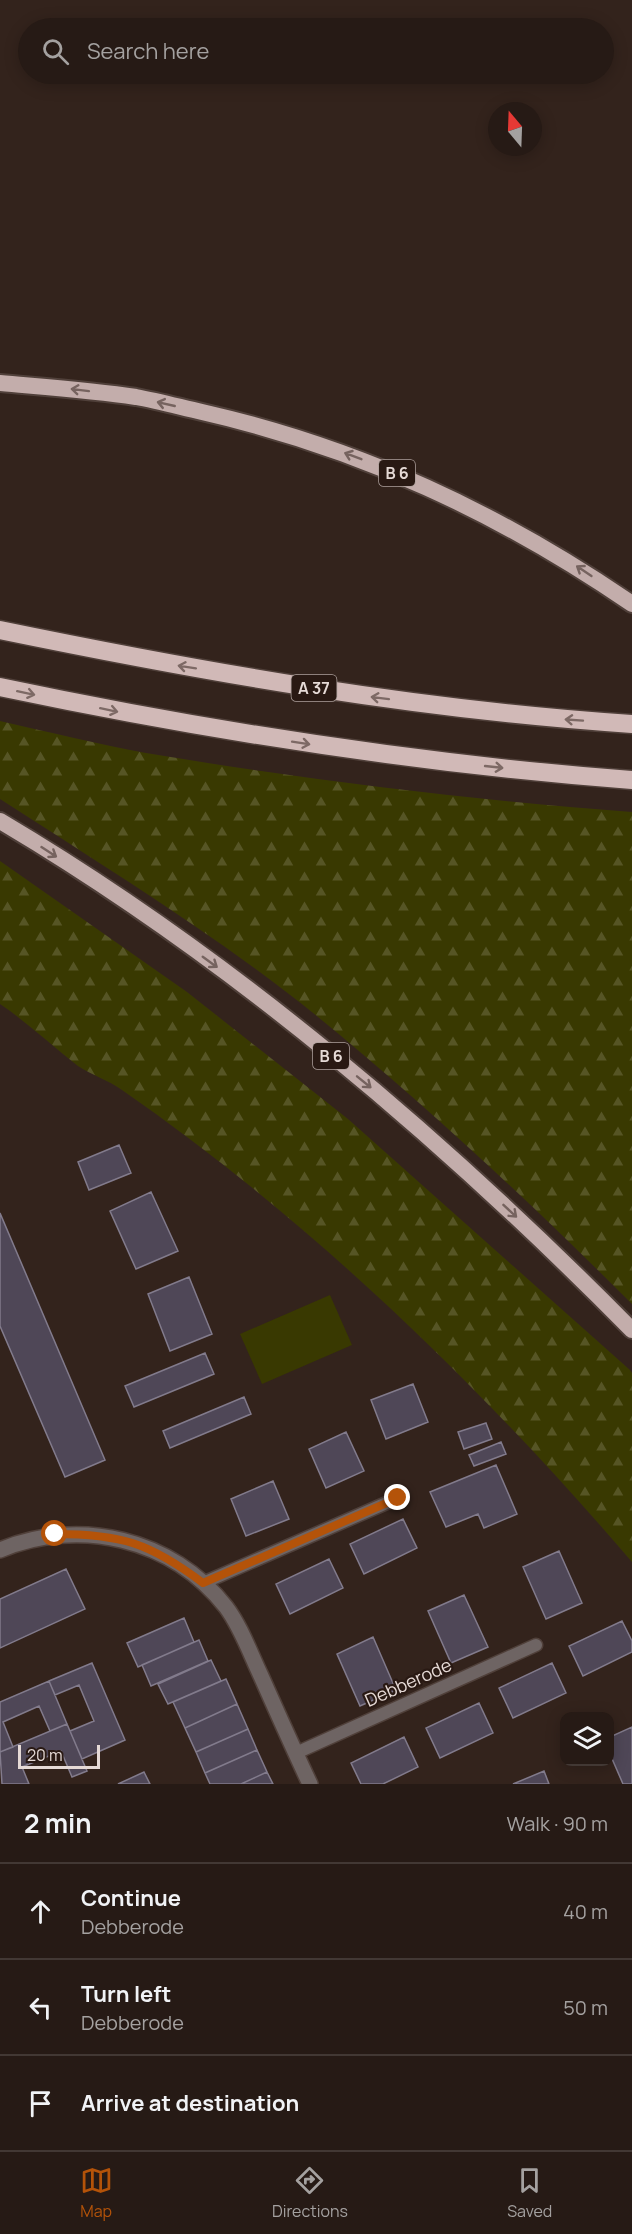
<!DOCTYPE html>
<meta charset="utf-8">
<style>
body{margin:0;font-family:Manrope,sans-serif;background:#2e231e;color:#f1f3f6}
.controls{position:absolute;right:18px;bottom:18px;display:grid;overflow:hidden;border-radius:12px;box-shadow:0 3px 15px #0003}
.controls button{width:54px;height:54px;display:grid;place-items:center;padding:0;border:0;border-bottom:2px solid #423834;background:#261a15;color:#f1f3f6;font:30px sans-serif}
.compass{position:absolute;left:488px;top:102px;width:54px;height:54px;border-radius:50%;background:#261a15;box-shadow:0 3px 15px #0003;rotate:341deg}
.scale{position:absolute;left:18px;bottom:15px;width:82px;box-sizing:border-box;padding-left:6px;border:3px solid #e6dad6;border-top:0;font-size:16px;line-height:21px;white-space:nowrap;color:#e6dad6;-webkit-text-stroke:4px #291913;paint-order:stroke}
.stop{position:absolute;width:18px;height:18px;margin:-14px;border:4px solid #b45309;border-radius:50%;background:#fff}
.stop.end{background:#b45309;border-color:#fff;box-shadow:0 2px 6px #0008}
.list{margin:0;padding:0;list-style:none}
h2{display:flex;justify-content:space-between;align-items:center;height:78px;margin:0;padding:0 24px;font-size:26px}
h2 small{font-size:20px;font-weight:400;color:#a4a1a0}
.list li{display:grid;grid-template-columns:39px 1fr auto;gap:18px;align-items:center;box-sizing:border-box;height:96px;padding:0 24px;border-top:2px solid #423834}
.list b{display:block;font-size:22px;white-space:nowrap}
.list p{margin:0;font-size:20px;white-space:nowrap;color:#a4a1a0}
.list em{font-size:20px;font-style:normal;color:#a4a1a0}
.icon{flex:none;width:33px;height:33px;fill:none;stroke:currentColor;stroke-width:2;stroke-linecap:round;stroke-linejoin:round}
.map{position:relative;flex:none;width:632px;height:1784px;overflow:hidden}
.search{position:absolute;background:#261a15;box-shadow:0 3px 15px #0003;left:18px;right:18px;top:18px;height:66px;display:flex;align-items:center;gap:15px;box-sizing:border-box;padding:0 21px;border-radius:33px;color:#a4a1a0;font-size:22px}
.sheet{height:366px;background:#261a15}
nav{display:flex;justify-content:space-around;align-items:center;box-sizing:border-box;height:84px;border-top:2px solid #423834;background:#261a15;font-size:16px;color:#a4a1a0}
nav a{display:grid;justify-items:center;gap:3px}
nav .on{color:#b45309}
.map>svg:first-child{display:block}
.grass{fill:#393901}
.forest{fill:url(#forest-firs)}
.building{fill:#4f4757;stroke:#827b8c;stroke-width:1.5}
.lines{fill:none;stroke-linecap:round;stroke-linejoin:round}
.service-casing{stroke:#50403a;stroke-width:15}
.minor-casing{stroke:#50403a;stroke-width:18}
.trunk-casing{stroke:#50403a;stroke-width:20}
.motorway-casing{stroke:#50403a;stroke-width:21}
.service{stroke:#6e6463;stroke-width:12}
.minor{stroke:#6e6463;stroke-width:15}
.trunk{stroke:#c3adab;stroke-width:16}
.motorway{stroke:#d1b9b7;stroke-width:18}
.oneway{stroke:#76635f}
.oneway2{stroke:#7d6965}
.route{stroke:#b45309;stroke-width:8}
.labels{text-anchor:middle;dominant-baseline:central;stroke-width:4.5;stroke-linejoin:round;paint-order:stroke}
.shield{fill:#291913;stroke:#ada09c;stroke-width:1.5}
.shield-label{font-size:16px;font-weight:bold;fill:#e6dad6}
.street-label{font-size:18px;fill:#e6dad6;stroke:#291913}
</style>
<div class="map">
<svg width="632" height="1784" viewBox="0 0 632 1784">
<defs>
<pattern id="forest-firs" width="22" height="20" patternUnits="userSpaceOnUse" patternTransform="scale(1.5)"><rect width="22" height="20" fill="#393901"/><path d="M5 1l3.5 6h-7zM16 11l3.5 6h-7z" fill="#565525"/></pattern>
</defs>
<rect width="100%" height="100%" fill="#33231c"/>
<!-- grass -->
<path class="grass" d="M330 1295 352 1345 262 1384 240 1334Z"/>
<!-- forest -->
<path class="forest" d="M0 721C49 732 97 744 146 753 307 780 470 800 632 812V1304C532 1204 428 1107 318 1017 218 936 108 869 0 799Z
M0 861 187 992 348 1119 630 1370 632 1373V1562C484 1389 310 1220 122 1090 108 1080 92 1075 78 1066 52 1046 28 1023 0 1004Z"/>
<!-- building -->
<path class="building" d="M119 1145 131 1173 89 1190 78 1162Z
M151 1192 178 1251 136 1269 110 1211Z
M0 1213 105 1460 65 1477 0 1326Z
M189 1277 212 1334 170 1351 148 1294Z
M205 1353 214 1374 134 1407 125 1386Z
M413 1384 428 1422 386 1439 371 1400Z
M244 1397 251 1414 170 1448 163 1431Z
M486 1423 492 1439 464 1449 458 1432Z
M346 1432 364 1471 326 1488 309 1449Z
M501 1442 506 1454 474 1466 469 1455Z
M496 1465 517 1514 484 1528 478 1514 446 1527 430 1492Z
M273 1481 289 1519 246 1536 231 1499Z
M403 1519 417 1548 364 1574 350 1544Z
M559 1551 582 1603 546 1619 523 1567Z
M329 1559 343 1588 290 1614 276 1584Z
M66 1569 85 1609 0 1648V1599Z
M464 1595 488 1647 451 1663 428 1611Z
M184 1618 194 1642 138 1667 127 1643Z
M622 1621 632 1641V1652L583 1676 569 1646Z
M373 1637 396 1690 360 1706 337 1654Z
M199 1640 208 1661 151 1686 142 1665Z
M211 1660 221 1681 168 1704 158 1684Z
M92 1663 125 1740 82 1759 70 1731 94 1721 79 1685 55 1695 49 1681Z
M552 1663 566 1693 513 1718 499 1688Z
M226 1679 237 1704 185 1728 173 1702Z
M49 1681 67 1724 50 1731 39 1706 3 1722 13 1747 0 1752V1702Z
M479 1703 493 1733 440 1758 426 1728Z
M237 1704 248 1729 196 1752 185 1728Z
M67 1724 87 1771 72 1777 61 1751 22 1767 29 1784H2L0 1752Z
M632 1727V1784H623L610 1754V1737Z
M248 1729 257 1750 205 1773 196 1752Z
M404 1737 418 1767 383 1784H361L351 1763Z
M257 1750 267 1772 241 1784H210L205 1773Z
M544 1771 549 1784H513Z
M144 1772 150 1784H118Z
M267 1772 273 1784H241Z"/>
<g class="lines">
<!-- service casing -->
<g class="service-casing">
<path id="service" d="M203 1583 398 1498
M296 1753 536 1645"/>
</g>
<!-- minor casing -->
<g class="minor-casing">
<path id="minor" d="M0 1550C79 1517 172 1538 226 1607 241 1627 250 1653 261 1676 277 1712 293 1748 310 1784"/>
</g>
<!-- trunk casing -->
<g class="trunk-casing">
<path id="trunk" d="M0 383C45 387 91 390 136 397 158 401 180 407 202 412 360 448 499 513 632 604
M0 821C233 959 442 1138 632 1330"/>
</g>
<!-- motorway casing -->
<g class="motorway-casing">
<path id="motorway" d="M0 630C209 673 419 710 632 724
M0 687C209 731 419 764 632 780"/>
</g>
<!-- service -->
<use href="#service" class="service"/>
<!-- minor -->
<use href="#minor" class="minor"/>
<!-- trunk -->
<use href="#trunk" class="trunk"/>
<!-- motorway -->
<use href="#motorway" class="motorway"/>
</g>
<!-- one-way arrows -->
<defs><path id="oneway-shaft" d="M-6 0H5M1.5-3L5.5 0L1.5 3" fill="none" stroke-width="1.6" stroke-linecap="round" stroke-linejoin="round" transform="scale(1.5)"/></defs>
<g class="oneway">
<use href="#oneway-shaft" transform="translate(80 390) rotate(-173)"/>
<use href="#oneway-shaft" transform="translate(166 404) rotate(-167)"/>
<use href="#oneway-shaft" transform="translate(353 456) rotate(-159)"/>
<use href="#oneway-shaft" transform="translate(584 571) rotate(-146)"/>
<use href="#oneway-shaft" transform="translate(49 852) rotate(33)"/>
<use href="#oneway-shaft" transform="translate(210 962) rotate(36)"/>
<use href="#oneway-shaft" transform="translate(364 1082) rotate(39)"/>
<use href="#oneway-shaft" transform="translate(510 1211) rotate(43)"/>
</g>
<g class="oneway2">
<use href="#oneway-shaft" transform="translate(187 667) rotate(-171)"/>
<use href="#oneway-shaft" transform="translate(26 693) rotate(12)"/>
<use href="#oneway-shaft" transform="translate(380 698) rotate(-173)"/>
<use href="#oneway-shaft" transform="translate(109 710) rotate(12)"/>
<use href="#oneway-shaft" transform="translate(574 720) rotate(-176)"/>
<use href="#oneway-shaft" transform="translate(301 743) rotate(9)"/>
<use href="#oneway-shaft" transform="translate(494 767) rotate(6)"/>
</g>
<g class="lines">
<!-- route -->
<path class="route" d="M55 1534C121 1534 150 1543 203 1583L398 1498"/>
</g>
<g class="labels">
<!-- shield labels -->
<g class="shield">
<rect x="379" y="460" width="36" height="26" rx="4.5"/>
<rect x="291.5" y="675" width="45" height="26" rx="4.5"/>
<rect x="313" y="1043" width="36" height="26" rx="4.5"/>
</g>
<g class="shield-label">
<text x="397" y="473">B 6</text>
<text x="314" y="688">A 37</text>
<text x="331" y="1056">B 6</text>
</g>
<!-- street labels -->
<g class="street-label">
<text transform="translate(408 1682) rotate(-24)">Debberode</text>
</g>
</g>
</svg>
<div class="controls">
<button><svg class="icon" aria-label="layers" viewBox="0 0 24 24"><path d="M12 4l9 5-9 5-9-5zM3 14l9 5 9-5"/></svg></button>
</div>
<svg class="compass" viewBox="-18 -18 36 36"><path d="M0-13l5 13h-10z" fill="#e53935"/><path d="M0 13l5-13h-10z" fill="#a4a1a0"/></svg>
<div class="scale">20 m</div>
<div class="stop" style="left:55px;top:1534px"></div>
<div class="stop end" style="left:398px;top:1498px"></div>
<div class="search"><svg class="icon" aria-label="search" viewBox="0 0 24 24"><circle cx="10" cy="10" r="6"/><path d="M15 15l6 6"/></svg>Search here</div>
</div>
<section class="sheet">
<h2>2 min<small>Walk · 90 m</small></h2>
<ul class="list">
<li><svg class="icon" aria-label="ahead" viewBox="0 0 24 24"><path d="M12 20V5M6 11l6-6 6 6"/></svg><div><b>Continue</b><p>Debberode</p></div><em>40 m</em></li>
<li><svg class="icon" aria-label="left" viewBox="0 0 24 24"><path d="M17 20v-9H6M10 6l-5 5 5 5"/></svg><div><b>Turn left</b><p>Debberode</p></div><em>50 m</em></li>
<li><svg class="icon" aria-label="arrive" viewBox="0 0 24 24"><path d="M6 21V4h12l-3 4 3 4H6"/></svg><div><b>Arrive at destination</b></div></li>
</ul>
</section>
<nav>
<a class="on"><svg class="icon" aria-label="map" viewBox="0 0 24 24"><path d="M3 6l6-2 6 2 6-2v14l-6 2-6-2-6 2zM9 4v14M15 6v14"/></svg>Map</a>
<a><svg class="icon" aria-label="directions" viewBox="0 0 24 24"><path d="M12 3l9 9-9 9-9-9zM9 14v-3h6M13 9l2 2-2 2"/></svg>Directions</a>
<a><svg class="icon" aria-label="saved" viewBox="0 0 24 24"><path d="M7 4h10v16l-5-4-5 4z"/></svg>Saved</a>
</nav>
